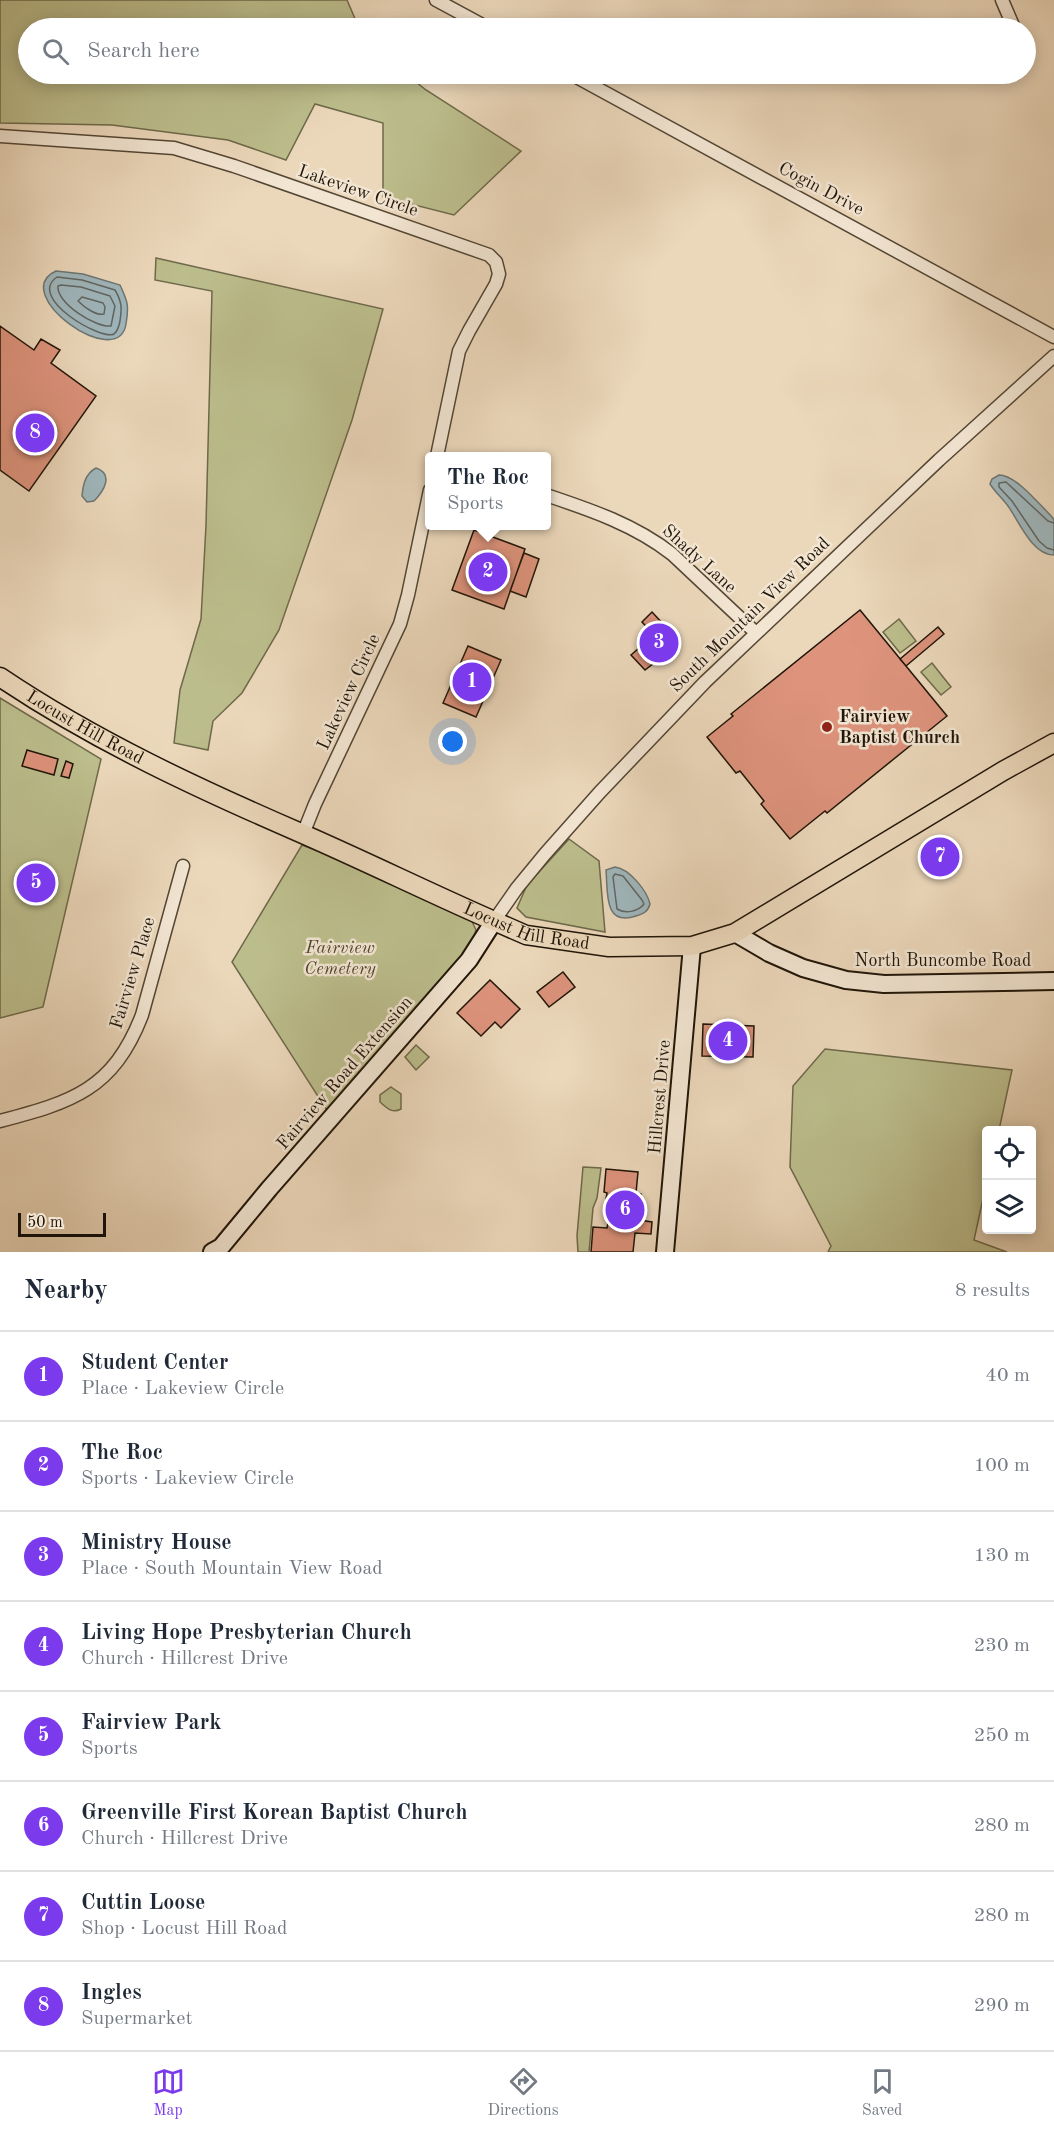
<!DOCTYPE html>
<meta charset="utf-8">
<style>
body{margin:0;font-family:"Old Standard TT",serif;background:#f6f6f7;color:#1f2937}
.controls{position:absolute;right:18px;bottom:18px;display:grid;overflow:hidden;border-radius:6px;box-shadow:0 3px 15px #0003}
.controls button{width:54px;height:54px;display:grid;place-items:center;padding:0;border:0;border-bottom:2px solid #e0e1e3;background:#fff;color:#1f2937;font:30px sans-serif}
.scale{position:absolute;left:18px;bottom:15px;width:88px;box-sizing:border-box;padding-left:6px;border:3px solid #201508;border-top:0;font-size:16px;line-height:21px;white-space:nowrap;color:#201508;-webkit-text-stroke:4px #f2e5d2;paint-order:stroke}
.you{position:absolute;left:453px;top:742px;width:21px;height:21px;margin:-15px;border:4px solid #fff;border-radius:50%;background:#1a73e8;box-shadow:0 0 0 9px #1a73e833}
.badge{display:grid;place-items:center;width:39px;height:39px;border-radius:50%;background:#7c3aed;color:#fff;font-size:20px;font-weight:700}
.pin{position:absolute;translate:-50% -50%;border:3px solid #fff;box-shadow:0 2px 6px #0006}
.popup{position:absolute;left:425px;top:452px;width:126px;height:78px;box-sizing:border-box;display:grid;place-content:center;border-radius:6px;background:#fff;filter:drop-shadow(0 2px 4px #0005);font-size:20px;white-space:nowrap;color:#747a83}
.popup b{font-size:22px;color:#1f2937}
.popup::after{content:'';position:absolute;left:50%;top:100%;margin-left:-12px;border:12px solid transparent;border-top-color:#fff}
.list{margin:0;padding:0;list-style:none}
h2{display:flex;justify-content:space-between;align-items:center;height:78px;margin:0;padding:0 24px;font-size:26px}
h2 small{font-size:20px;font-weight:400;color:#747a83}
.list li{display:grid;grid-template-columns:39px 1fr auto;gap:18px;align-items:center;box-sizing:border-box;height:90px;padding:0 24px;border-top:2px solid #e0e1e3}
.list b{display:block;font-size:22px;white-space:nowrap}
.list p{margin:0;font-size:20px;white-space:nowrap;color:#747a83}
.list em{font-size:20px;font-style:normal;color:#747a83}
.icon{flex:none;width:33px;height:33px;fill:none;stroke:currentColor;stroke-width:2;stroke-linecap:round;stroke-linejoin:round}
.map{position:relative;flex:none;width:1054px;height:1252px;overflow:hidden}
.search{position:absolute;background:#fff;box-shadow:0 3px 15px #0003;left:18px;right:18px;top:18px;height:66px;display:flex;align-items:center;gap:15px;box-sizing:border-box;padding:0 21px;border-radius:33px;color:#747a83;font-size:22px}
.sheet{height:798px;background:#fff}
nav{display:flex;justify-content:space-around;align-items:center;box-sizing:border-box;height:84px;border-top:2px solid #e0e1e3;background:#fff;font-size:16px;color:#747a83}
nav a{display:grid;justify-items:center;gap:3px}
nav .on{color:#7c3aed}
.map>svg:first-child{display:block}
.green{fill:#bcbd8c;stroke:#6e694a;stroke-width:1.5}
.water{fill:#9fb6bc;stroke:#6c7674;stroke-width:1.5}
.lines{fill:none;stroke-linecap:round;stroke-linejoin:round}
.shore{stroke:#606662;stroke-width:1.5}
.building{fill:#dd937c;stroke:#201508;stroke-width:1.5}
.street-casing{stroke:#534634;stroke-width:15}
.secondary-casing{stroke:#201508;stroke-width:20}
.primary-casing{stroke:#201508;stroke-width:21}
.street{stroke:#f2e5d2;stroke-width:12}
.secondary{stroke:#f2e5d2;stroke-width:16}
.primary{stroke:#ebd7ba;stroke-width:18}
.poi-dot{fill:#8f2418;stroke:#f2e5d2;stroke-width:2}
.labels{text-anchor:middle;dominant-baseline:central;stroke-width:5;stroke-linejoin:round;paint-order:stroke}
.street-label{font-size:18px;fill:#201508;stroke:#f2e5d2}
.poi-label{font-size:18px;font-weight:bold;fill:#201508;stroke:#f2e5d2;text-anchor:start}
.park-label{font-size:18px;font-style:italic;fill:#4f4730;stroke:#f2e5d2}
</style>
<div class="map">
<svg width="1054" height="1252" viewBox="0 0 1054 1252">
<rect width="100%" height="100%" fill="#ebd7ba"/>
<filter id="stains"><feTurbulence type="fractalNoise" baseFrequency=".00333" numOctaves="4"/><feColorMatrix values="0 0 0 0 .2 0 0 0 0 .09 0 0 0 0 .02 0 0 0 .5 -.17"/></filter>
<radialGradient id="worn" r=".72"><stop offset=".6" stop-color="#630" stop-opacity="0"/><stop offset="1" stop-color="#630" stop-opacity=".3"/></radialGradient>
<!-- green -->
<path class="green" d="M0 0H347L359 28H28V74H406L426 90 521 151 454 215 383 197V123L315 104 286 160 228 140 112 125 0 123Z
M156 258 383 309 352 420 279 630 242 693 213 721 208 750 174 743 180 690 201 619 206 525 212 291 155 280Z
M899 619 916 641 900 653 883 632Z
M932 663 951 687 941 695 921 672Z
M0 698 101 759 43 1007 0 1018Z
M569 839 599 861 605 932 526 917 517 908 527 885Z
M302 845 326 854 470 917 476 930 472 946 328 1112 232 962Z
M416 1045 429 1057 416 1070 405 1057Z
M825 1049 1012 1070 999 1130H986V1185L974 1240 1007 1252H828L831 1246 790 1167 793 1086Z
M391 1087 401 1094V1109C392 1114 387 1108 380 1102V1095Z
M583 1167 601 1168 597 1198 593 1208 589 1252H578L577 1236Z"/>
<!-- water -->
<path class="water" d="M56 271 83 274 120 285C128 302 129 306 126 324 118 373 7 293 56 271Z
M96 468C114 474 104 491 94 501L87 502 82 496C83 485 85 474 96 468Z
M999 475C1016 475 1040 505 1052 517L1054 520V555C1032 555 1019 521 1008 506 1002 498 995 492 990 484L992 479Z
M615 867C630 869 647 891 650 904 648 912 643 914 636 916 603 927 608 891 606 870Z"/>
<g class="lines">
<!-- shore -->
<path class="shore" d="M57 277 82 280 115 290C122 302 122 308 120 321 119 326 118 331 114 334 102 341 26 298 57 277Z
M61 285 81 287 110 296 115 306 111 326C96 328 56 303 58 286Z
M82 297 103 303 105 307 104 314C96 316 84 307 78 301Z
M1054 523 1048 521 1006 482 999 483V487L1012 501 1039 541 1047 548 1054 550
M615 874 623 876 642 900 644 904C638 912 625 914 617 909L613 877Z"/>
</g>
<!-- building -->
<path class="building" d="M0 326 34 350 41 339 60 350 51 363 96 396 29 491 0 470Z
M474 530 525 549 504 609 452 590Z
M524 553 539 559 526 597 510 591Z
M860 610 947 716 827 813 825 811 790 839 761 804 764 801 740 771 736 773 707 737 733 716 731 714Z
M652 612 677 639 668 647 671 650 645 670 631 655 654 635 642 622Z
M938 627 944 634 906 666 900 659Z
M468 646 501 660 476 717 443 703Z
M27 750 58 759 54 775 22 766Z
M66 761 73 764 69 778 61 776Z
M939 840 942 844 944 843 953 859 935 869 926 854 930 853 926 847Z
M563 972 575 987 549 1007 537 992Z
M490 980 520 1009 501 1028 495 1022 481 1036 457 1013Z
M703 1024 754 1026 753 1057 702 1056Z
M606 1169 638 1172 636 1193 641 1194 639 1220 652 1222 651 1234 635 1233 633 1252H591L593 1227 607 1228 608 1223H610L612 1200 606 1199 607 1193 604 1192Z"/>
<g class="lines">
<!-- street casing -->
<g class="street-casing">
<path id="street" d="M436 0 488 28
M1002 0 1014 28
M571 74 1054 337
M0 136 174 148 234 166 489 255 496 262 499 274 496 284 469 331 459 351 437 456
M546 495C591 510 635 525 672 554L756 633
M303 834 315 804 400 624 408 595 430 490
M494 921 517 888 545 854 600 792 705 682 939 460 1054 356
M0 1121C72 1102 113 1090 142 1015L183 866"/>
</g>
<!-- secondary casing -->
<g class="secondary-casing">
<path id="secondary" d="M735 933 769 953 803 968 846 980 884 984 1054 981
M212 1252 221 1247 269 1189 469 960 494 921
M665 1252 692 946"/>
</g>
<!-- primary casing -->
<g class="primary-casing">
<g id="primary">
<path id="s1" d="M0 677C95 741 199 789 303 834 367 862 430 893 494 921L526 935 609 947 692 946 735 933 1003 771 1054 743"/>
</g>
</g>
<!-- street -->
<use href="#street" class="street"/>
<!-- secondary -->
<use href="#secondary" class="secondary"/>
<!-- primary -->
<use href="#primary" class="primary"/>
</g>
<!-- markers -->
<circle class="poi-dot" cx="827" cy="727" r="6"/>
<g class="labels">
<!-- street labels -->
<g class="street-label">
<text transform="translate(821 189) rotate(28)">Cogin Drive</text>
<text transform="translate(358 191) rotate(19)">Lakeview Circle</text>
<text transform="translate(699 559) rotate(42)">Shady Lane</text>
<text transform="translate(750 615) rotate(-44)">South Mountain View Road</text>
<text transform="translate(349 692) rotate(-65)">Lakeview Circle</text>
<text stroke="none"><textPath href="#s1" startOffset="99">Locust Hill Road</textPath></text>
<text stroke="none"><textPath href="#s1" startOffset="585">Locust Hill Road</textPath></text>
<text x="943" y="961">North Buncombe Road</text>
<text transform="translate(133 973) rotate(-73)">Fairview Place</text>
<text transform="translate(345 1073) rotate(-49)">Fairview Road Extension</text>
<text transform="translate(660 1097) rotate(-85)">Hillcrest Drive</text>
</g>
<!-- poi labels -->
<g class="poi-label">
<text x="839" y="717">Fairview<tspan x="839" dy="21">Baptist Church</tspan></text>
</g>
<!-- park labels -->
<g class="park-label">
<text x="340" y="948">Fairview<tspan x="340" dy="21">Cemetery</tspan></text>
</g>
</g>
<rect width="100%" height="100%" filter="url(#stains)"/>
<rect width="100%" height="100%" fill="url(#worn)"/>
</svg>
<div class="controls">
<button><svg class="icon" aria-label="locate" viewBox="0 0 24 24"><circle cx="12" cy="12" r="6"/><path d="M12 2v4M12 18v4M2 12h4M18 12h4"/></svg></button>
<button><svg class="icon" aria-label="layers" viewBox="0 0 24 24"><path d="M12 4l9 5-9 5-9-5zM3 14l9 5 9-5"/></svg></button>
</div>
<div class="scale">50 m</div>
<div class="you"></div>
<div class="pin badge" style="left:472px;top:682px">1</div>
<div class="pin badge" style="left:488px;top:572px">2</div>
<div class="popup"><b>The Roc</b>Sports</div>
<div class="pin badge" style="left:659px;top:643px">3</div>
<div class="pin badge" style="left:728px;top:1041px">4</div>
<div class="pin badge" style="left:36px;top:883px">5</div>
<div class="pin badge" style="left:625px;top:1210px">6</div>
<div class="pin badge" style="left:940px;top:857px">7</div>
<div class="pin badge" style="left:35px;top:433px">8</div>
<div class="search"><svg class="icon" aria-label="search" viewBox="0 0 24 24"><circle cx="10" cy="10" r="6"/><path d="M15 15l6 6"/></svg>Search here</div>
</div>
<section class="sheet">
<h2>Nearby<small>8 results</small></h2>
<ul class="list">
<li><span class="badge">1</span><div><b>Student Center</b><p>Place · Lakeview Circle</p></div><em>40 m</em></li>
<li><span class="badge">2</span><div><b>The Roc</b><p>Sports · Lakeview Circle</p></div><em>100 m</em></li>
<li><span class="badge">3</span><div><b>Ministry House</b><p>Place · South Mountain View Road</p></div><em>130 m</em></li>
<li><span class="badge">4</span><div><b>Living Hope Presbyterian Church</b><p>Church · Hillcrest Drive</p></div><em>230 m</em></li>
<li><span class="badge">5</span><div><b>Fairview Park</b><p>Sports</p></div><em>250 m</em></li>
<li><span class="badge">6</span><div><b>Greenville First Korean Baptist Church</b><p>Church · Hillcrest Drive</p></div><em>280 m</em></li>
<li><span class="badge">7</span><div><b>Cuttin Loose</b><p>Shop · Locust Hill Road</p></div><em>280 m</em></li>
<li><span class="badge">8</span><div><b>Ingles</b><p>Supermarket</p></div><em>290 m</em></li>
</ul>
</section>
<nav>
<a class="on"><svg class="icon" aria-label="map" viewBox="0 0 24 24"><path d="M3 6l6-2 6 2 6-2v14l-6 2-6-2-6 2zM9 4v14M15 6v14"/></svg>Map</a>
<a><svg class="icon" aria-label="directions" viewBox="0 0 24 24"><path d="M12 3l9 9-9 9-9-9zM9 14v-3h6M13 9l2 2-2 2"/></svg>Directions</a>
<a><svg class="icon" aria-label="saved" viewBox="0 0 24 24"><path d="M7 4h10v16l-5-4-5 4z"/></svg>Saved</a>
</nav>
